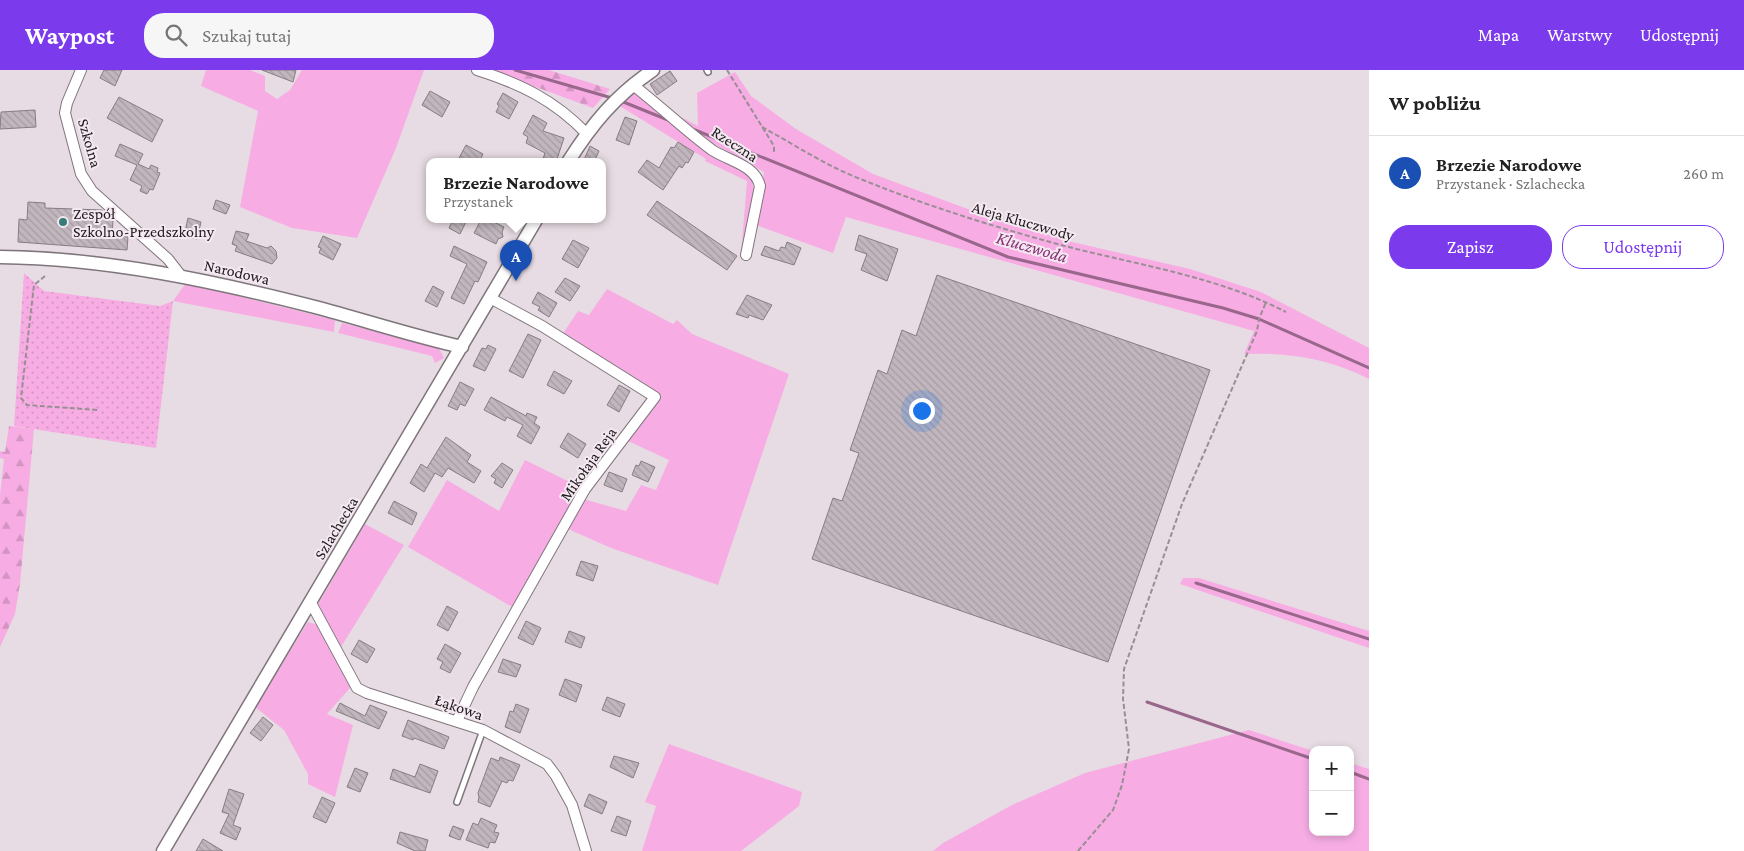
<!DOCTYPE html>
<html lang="pl">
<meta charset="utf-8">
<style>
body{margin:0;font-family:"Crimson Pro",serif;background:#f6f6f6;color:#222}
.controls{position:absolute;right:15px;bottom:15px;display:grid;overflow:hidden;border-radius:10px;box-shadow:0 2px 8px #0003}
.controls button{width:45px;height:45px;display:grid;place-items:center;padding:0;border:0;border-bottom:1px solid #e0e0e0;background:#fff;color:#222;font:25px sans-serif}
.you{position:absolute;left:921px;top:340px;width:18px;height:18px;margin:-12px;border:4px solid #fff;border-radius:50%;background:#1a73e8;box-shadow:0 0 0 8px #1a73e833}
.badge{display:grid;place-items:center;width:32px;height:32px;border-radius:50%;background:#7c3aed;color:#fff;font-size:16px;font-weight:700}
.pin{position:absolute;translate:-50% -41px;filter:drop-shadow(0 1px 2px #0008)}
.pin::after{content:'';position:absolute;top:26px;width:18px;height:15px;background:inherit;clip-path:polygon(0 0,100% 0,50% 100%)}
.popup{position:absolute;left:426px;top:88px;width:180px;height:65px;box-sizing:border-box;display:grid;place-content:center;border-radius:10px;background:#fff;filter:drop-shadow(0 1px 4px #0005);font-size:16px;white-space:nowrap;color:#767676}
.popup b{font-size:19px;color:#222}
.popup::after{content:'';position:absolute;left:50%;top:100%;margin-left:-10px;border:10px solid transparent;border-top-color:#fff}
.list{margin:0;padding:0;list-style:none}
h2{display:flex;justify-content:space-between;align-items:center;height:65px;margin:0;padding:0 20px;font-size:21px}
h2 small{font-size:16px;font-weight:400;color:#767676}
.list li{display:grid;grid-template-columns:32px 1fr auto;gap:15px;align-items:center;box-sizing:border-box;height:75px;padding:0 20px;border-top:1px solid #e0e0e0}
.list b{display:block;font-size:19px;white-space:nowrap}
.list p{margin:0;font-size:16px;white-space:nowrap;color:#767676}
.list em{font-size:16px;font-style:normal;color:#767676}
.actions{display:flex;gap:10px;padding:15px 20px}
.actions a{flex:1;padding:11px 0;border:1px solid #7c3aed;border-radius:20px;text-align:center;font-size:18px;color:#7c3aed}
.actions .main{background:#7c3aed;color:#fff}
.icon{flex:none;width:28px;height:28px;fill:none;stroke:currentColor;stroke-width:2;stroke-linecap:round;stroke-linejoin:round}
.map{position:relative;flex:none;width:1369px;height:781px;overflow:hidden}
header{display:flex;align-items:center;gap:30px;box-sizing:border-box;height:70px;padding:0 25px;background:#7c3aed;color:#fff}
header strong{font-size:24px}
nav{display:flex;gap:28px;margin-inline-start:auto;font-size:18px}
.search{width:350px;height:45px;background:#f6f6f6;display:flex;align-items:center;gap:12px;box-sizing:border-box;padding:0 18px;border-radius:20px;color:#767676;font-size:19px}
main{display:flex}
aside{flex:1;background:#fff}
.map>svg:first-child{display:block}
.green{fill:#f7ade3}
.forest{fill:url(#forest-firs)}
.park{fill:url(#park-dots)}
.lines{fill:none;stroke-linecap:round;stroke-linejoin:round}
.stream{stroke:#99668c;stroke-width:3}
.building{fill:url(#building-back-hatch);stroke:#867d83}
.service-casing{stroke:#7f767c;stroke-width:8}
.minor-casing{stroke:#7f767c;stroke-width:12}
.tertiary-casing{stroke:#7f767c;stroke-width:15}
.path{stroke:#988f95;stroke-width:2;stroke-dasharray:5 2.5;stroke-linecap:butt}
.service{stroke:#fff;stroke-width:5}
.minor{stroke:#fff;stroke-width:10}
.tertiary{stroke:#fff;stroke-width:12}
.poi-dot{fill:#367d77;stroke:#f4e9f1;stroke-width:2}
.labels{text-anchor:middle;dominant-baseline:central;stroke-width:4;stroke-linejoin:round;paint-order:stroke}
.street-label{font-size:16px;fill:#1e1a1d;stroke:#f4e9f1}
.poi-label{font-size:16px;fill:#1e1a1d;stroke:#f4e9f1;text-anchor:start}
.water-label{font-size:18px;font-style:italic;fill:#863074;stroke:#f4e9f1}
</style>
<header>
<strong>Waypost</strong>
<div class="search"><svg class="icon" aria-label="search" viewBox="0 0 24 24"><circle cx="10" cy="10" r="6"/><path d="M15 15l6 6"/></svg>Szukaj tutaj</div>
<nav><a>Mapa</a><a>Warstwy</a><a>Udostępnij</a></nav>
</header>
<main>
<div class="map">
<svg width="1369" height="781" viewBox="0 0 1369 781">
<defs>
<pattern id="forest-firs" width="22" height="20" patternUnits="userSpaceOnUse" patternTransform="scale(1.25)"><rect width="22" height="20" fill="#f7ade3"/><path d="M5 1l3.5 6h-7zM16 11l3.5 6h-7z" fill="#d394c2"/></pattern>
<pattern id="park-dots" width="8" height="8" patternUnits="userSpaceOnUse" patternTransform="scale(1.25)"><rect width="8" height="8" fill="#f7ade3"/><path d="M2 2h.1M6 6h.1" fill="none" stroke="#d394c2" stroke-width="1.8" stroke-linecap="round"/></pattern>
<pattern id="building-back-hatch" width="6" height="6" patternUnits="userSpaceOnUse" patternTransform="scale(1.25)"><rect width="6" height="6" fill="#c1b6bd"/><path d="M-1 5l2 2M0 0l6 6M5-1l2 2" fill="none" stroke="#a59ca2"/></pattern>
</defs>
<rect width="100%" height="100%" fill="#e7dce3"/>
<!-- green -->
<path class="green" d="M206 0H250L265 6V21L277 29 290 20 302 0H424L396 78 357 168 292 158 240 137 258 41 201 16Z
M735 2 751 26 796 59 873 104 965 138 1072 172 1190 199 1261 222 1369 278V309C1332 289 1286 282 1244 284L1254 261 846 147 833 183 756 155 764 102 707 70 681 47 698 56 697 23Z
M635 22 710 84 751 106 754 121 743 186 741 185 747 111 705 91 706 89 618 35Z
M186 213 335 250 334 262 173 231Z
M607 219 673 254 677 250 692 264 789 304 718 515 611 478 568 459 583 429 626 441 641 415 656 420 669 390 628 371 658 327 562 265 578 241 589 245Z
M342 253 438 276 444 288 435 293 432 286 338 263Z
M525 390 580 417 514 538 408 477 447 410 499 441Z
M365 454 404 475 341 577 317 536Z
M1183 508H1199L1369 561V578L1180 514Z
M308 552 318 555 351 617 327 644 353 655 335 727 308 714V704L284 660 255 637Z
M1249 660 1313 681V762H1350V693L1369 699V781H933L943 773 1012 735 1085 703Z
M669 674 802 722 799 736 741 781H642L656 736 645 732Z"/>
<!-- forest -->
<path class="forest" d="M490 0H549L610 19 593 38Z
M9 356 34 359 20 514 15 544 0 577V425L4 389 0 388V381L5 382Z"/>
<!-- park -->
<path class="park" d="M24 203 44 221 160 236 173 231 156 378 14 356Z"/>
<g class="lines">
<!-- stream -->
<path class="stream" d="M515 0 612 28
M621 31 668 50
M695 60 1008 187 1223 238 1259 249 1369 298
M1196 513 1369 569
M1147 632 1313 689
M1350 702 1369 709"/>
</g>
<!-- building -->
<path class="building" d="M104 0H122L115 16 100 8Z
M262 0H296L293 12Z
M670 1 677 11 657 25 650 14Z
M430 21 450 32 442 47 422 35Z
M503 23 518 32 509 49 496 42 499 36 497 34Z
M119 27 163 50 152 72 107 48Z
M35 40 36 57 0 59 1 42Z
M533 45 547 53 543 61 564 68 556 92H542L545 83 526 73 528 67 523 64Z
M625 47 637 51 629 75 616 70Z
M678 72 694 82 688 93 686 92 682 98 679 96 663 120 638 102 647 90 659 98 671 77 674 78Z
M120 74 143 84 138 94 149 99 151 95 158 98 157 102 160 103 153 120 150 119 147 124 140 121 142 116 130 110 137 95 115 86Z
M466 75 483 84 479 92H457Z
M590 76 599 81 594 92H583Z
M216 130 230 135 226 144 213 139Z
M657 131 737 186 727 200 647 145Z
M28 132 45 133V138L102 140V147L113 150 112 166 128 167 127 180 18 172 19 149 27 150Z
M188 148 201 152 197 169 184 166Z
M453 150 466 152 460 164 449 158Z
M481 150H490L504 157 502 162 503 167 498 169 496 174 474 163Z
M236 161 249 164 246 171 267 178 271 176 276 181 277 188 272 194 235 181 237 176 232 174Z
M859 165 898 179 887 211 861 200 867 184 855 180Z
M323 166 341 174 333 190 319 183 321 178 318 177Z
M573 170 589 178 578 198 562 189Z
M787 172 801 178 794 195 761 185 765 176 779 181 781 177 785 178Z
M454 176 487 192 478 212 475 211 464 234 451 228 467 194 450 186Z
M937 205 1210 300 1108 592 812 489 833 428 842 431 859 383 850 380 878 300 887 304 902 260 916 266Z
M565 208 580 216 570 231 555 222Z
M433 216 444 222 437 237 425 231Z
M538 222 557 233 549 247 538 240 540 237 532 233Z
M747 225 772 235 763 250 749 245 748 248 736 244Z
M528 264 541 270 523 308 509 301Z
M488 275 496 279 485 301 473 296 482 278 486 279Z
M554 301 572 311 564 324 547 315Z
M460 312 474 319 465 336 460 334 457 340 448 336Z
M619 315 630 321 619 342 607 335Z
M491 327 526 346 527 343 537 347 534 353 540 357 531 374 517 366 523 355 507 347 505 351 484 340Z
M568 363 586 374 578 388 560 377Z
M446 367 471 385 467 392 481 401 474 413 448 398 442 407 435 403 424 422 410 413 421 394 427 398Z
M641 391 655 397 648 412 632 405 636 395 639 396Z
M502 393 513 400 502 418 494 413 496 409 491 406Z
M609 402 627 409 622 422 604 415Z
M394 431 417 443 412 455 388 443Z
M581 491 598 496 593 511 576 505Z
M447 536 458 542 448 561 437 555Z
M526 551 541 558 533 575 518 568Z
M569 561 585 567 581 578 565 572Z
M359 570 375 579 367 593 351 584Z
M445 574 461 583 450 603 440 598 443 592 437 589Z
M503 589 521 595 516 607 498 602Z
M565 609 582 615 576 632 559 625Z
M607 627 625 634 620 647 602 640Z
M340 633 365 646 370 635 387 642 379 659 336 641Z
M516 634 529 639 520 663 505 657 510 641 513 642Z
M263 647 273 655 261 671 250 663Z
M408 650 449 667 444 679 414 668 413 670 402 666Z
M614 686 639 693 633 708 610 697Z
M500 687 520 695 513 711 509 710 507 713 502 711 490 737 478 732 479 727 478 723 491 688 499 691Z
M420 694 438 701 430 723 390 709 393 699 415 707Z
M355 698 368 703 360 722 347 717Z
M229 719 244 724 233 755 241 758 236 770 220 763 229 744 222 742Z
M589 724 607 732 602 744 584 736Z
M322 727 335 733 326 753 313 747Z
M617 746 631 751 626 766 611 761Z
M481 748 497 755 494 762 499 763 495 773 490 772 488 778 466 770 473 753 478 755Z
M453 756 464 760 460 770 449 766Z
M400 762 428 770 425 781H415L397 773Z
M203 769 223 781H196Z"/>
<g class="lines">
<!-- service casing -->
<g class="service-casing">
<path id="service" d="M707 0 708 2
M457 732 483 660"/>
</g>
<!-- minor casing -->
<g class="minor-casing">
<path id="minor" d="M81 0 67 33 65 43 81 104 92 121 168 189 182 207
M477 0C521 14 554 30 586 63
M633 15C660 36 685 60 712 80 729 91 755 95 760 116L746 185
M311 533 357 618 367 623 483 660 547 694 556 706 572 735 586 781
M457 651 473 617 585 419 655 327 542 256 490 228"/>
</g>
<!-- tertiary casing -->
<g class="tertiary-casing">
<path id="tertiary" d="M568 92C592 54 615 26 653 0
M0 187C106 188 213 211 315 237 364 250 413 266 462 277
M163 781 536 150"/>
</g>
<!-- path -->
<path class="path" d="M727 0 774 76V83
M762 57C795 75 828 97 863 110 927 136 995 157 1061 175 1137 195 1216 206 1286 242
M45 206 34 215 21 328 27 335 98 340
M1078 781 1113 740 1122 715 1129 679 1123 629 1124 599 1182 434 1257 261 1259 249 1266 232"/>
<!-- service -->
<use href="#service" class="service"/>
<!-- minor -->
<use href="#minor" class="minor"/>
<!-- tertiary -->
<use href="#tertiary" class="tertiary"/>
</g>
<!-- markers -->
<circle class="poi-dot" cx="63" cy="152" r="5"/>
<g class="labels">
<!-- street labels -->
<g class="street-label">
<text transform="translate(90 73) rotate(74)">Szkolna</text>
<text transform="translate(735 74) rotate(33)">Rzeczna</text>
<text transform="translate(1023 151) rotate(16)">Aleja Kluczwody</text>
<text transform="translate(237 202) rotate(13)">Narodowa</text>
<text transform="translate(588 394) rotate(-55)">Mikołaja Reja</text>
<text transform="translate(336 458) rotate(-59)">Szlachecka</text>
<text transform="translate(459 637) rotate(19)">Łąkowa</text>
</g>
<!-- poi labels -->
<g class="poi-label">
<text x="73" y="143">Zespół<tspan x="73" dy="18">Szkolno-Przedszkolny</tspan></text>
</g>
<!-- water labels -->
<g class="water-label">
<text transform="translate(1032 177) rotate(16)">Kluczwoda</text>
</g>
</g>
</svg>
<div class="controls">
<button>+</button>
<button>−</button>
</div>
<div class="you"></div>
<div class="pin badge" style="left:516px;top:211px;background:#1a4fb4">A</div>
<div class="popup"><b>Brzezie Narodowe</b>Przystanek</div>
</div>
<aside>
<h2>W pobliżu<small></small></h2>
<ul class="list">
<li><span class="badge" style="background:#1a4fb4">A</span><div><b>Brzezie Narodowe</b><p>Przystanek · Szlachecka</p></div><em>260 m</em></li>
</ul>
<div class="actions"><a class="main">Zapisz</a><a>Udostępnij</a></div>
</aside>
</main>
